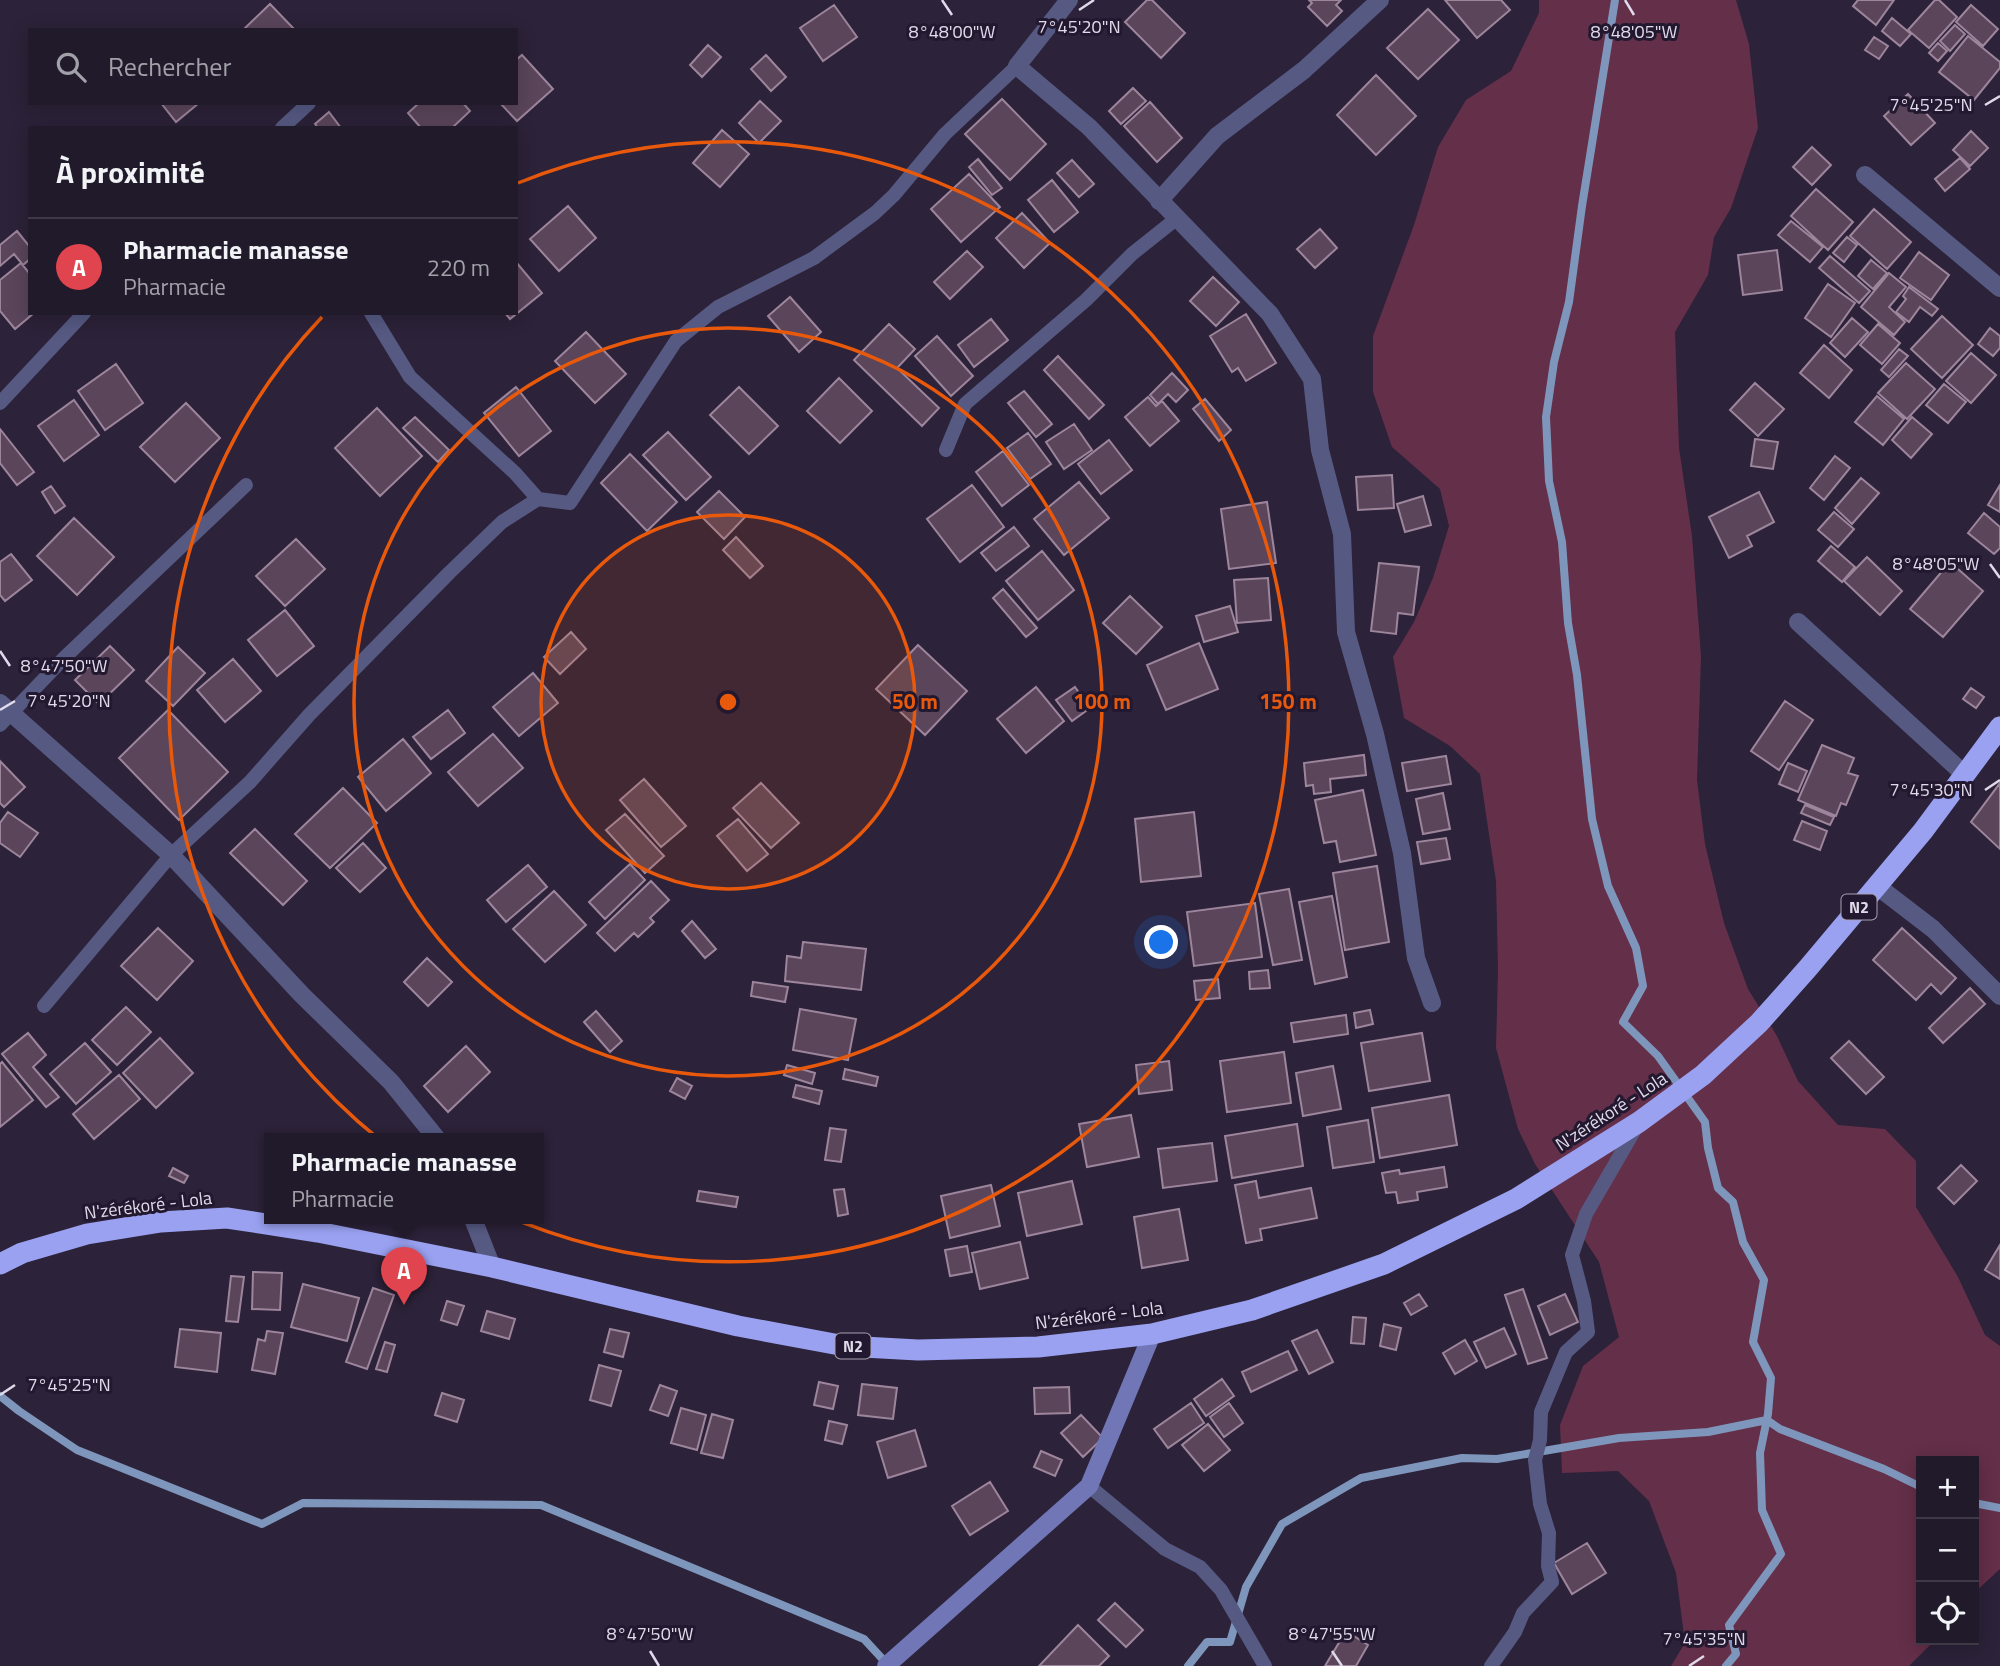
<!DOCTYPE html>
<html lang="fr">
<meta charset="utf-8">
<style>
body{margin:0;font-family:"Titillium Web",sans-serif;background:#2d2737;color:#f1f3f6}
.controls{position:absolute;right:21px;bottom:21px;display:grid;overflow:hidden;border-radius:0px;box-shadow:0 4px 18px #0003}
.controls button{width:63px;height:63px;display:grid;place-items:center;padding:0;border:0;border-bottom:2px solid #3e3847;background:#211a2b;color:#f1f3f6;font:35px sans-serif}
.you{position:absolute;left:1162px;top:943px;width:24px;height:24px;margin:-18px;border:5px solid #fff;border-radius:50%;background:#1a73e8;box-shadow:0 0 0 10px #1a73e833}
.badge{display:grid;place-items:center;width:46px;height:46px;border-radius:50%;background:#f8a04b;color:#fff;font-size:23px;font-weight:700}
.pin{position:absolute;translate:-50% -58px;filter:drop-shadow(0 2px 4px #0008)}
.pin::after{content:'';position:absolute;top:37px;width:24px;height:21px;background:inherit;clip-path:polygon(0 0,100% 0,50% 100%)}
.popup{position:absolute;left:264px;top:1133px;width:280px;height:91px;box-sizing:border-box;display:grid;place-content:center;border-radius:0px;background:#211a2b;filter:drop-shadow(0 2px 5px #0005);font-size:23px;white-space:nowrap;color:#a2a1a9}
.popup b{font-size:26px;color:#f1f3f6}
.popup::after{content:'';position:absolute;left:50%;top:100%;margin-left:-14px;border:14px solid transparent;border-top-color:#211a2b}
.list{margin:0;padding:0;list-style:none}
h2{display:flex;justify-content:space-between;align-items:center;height:91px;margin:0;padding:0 28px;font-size:30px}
h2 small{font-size:23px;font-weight:400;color:#a2a1a9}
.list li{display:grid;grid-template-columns:46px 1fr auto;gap:21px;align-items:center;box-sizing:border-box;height:98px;padding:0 28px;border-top:2px solid #3e3847}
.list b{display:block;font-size:26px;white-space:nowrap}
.list p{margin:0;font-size:23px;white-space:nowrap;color:#a2a1a9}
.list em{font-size:23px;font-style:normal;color:#a2a1a9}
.icon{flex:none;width:38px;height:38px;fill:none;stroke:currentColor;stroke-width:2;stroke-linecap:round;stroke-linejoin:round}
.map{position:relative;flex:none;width:2000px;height:1666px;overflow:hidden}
.search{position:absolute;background:#211a2b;box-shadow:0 4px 18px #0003;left:28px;top:28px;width:490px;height:77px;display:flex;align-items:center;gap:18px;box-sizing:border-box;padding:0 24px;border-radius:0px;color:#a2a1a9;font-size:26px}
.panel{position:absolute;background:#211a2b;box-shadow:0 4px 18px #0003;left:28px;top:126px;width:490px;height:189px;border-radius:0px}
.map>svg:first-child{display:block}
.green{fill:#642f49}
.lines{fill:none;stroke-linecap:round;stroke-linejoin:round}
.stream{stroke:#7f96bc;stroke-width:8}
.building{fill:#5a455a;stroke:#9d859c;stroke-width:2}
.lane{stroke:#565a83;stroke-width:14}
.street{stroke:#565a83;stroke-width:18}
.secondary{stroke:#7176b6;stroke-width:18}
.highway{stroke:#9aa1f1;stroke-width:21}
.ticks{fill:none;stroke:#e0daea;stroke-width:2.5}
.ring{fill:none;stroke:#e8590c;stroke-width:3.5}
.labels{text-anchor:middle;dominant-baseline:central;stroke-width:6;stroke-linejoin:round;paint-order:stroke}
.shield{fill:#22182f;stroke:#a7a0b2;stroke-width:2}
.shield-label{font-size:16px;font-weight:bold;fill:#e0daea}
.street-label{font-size:18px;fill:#e0daea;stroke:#22182f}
.ticks-label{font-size:18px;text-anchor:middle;fill:#e0daea;stroke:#22182f;stroke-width:6;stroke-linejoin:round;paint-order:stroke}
.centre{fill:#e8590c;stroke:#22182f;stroke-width:3.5}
.ring-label{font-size:21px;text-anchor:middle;font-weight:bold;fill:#e8590c;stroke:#22182f;stroke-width:6;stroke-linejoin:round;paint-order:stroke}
</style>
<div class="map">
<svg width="2000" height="1666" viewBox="0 0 2000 1666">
<rect width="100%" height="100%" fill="#2c2239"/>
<!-- green -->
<path class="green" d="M1539 0H1736L1749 44 1758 128 1731 208 1714 237 1708 275 1675 332 1679 448 1692 536 1701 656 1697 780 1705 844 1724 923 1748 989 1777 1036 1798 1081 1838 1125 1885 1129 1916 1161V1207L1958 1277 1985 1335 2000 1346V1569L1974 1593V1461H1921V1640H1935L1909 1666H1671L1685 1643 1676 1573 1649 1501 1618 1471 1562 1473 1560 1425 1583 1366 1619 1337 1599 1262 1535 1164 1518 1129 1496 1048 1498 969 1496 881 1480 774 1450 746 1404 718 1393 657 1414 622 1433 578 1449 526 1440 489 1392 447 1373 392V336L1414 225 1438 147 1466 100 1511 71 1539 13Z"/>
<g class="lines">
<!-- stream -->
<path class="stream" d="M1615 0 1582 206 1569 302 1554 362 1546 417 1549 481 1562 542 1568 623 1577 675 1592 819 1608 886 1636 948 1643 986 1623 1022 1658 1056 1705 1122 1708 1148 1718 1188 1733 1202 1743 1242 1764 1280 1753 1342 1771 1378 1768 1414 1760 1453 1762 1510 1781 1554 1729 1625 1736 1654 1726 1666
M0 1396 19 1411 77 1450 262 1524 303 1503 541 1505 864 1639 888 1665
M1974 1503 2000 1508
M1188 1666 1207 1642H1230L1246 1587 1282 1524 1361 1478 1462 1458 1497 1459 1619 1438 1708 1432 1767 1420 1780 1429 1884 1469 1921 1487"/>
</g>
<!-- building -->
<path class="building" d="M1147 0H1152L1185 33 1161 58 1125 22Z
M1309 0H1341L1336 5 1342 11 1327 26 1308 7 1312 3Z
M1445 0H1501L1510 10 1477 38Z
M1858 0H1894L1876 25 1853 6Z
M1935 0H1939L1957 17 1929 48 1908 30Z
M270 4 295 30H243Z
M834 5 857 37 823 61 800 28Z
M1971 5 1998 29 1983 46 1956 22Z
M1428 9 1459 40 1418 79 1387 48Z
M1892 18 1911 34 1900 46 1882 31Z
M1955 25 1965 34 1950 51 1940 41Z
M1968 36 2000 62V68L1974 100 1939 72Z
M1874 37 1888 46 1879 59 1865 50Z
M1938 43 1947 51 1938 61 1929 53Z
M708 45 721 57 702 77 690 65Z
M522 55 553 89 517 121 500 103H516V60Z
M766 55 786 77 771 91 751 69Z
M1376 75 1416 116 1376 155 1337 115Z
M1133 88 1146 101 1121 124 1109 111Z
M1908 94 1935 123 1911 145 1884 116Z
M1002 99 1046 144 1010 180 965 134Z
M760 101 781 121 759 143 739 123Z
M1150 102 1182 138 1157 162 1124 126Z
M161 103H199L176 122Z
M419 103H463L470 111 452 128H421L408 113Z
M329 112 341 128H318L315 124Z
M722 130 749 154 720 187 693 163Z
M1971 131 1988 148 1970 166 1953 150Z
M1812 147 1831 165 1812 185 1793 167Z
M1960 158 1970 169 1945 191 1935 179Z
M978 159 1002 188 992 195 969 167Z
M1072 160 1094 184 1079 197 1057 173Z
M969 174 1000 207 961 242 931 209Z
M1052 180 1078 212 1054 232 1028 200Z
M1816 189 1853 222 1828 250 1791 216Z
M568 206 596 238 559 271 530 239Z
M1874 209 1911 242 1887 269 1850 236Z
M1022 213 1050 243 1024 268 996 238Z
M1791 221 1823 247 1810 262 1778 235Z
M1320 229 1337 248 1315 268 1297 249Z
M17 231 30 247V259L23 265 14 254 0 266V245Z
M1847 237 1857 245 1844 262 1833 253Z
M1777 250 1782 290 1743 295 1738 255Z
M967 251 983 267 950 299 934 282Z
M1919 252 1949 275 1931 300 1900 278Z
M1830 256 1870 291 1859 303 1819 268Z
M1871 260 1887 273 1873 289 1858 276Z
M516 262 542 293 510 319 505 313H516Z
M21 263 30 274V313H34L15 329 0 311V280Z
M1889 273 1906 287 1889 307 1905 322 1894 335 1861 307Z
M1213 277 1239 302 1216 326 1190 301Z
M1828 284 1855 303 1831 337 1805 318Z
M1909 287 1938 309 1932 316 1920 307 1909 322 1896 312 1906 299 1903 296Z
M790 297 821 332 799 352 768 316Z
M1246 314 1276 363 1246 381 1238 368 1232 372 1210 336Z
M1942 316 1973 345 1942 378 1911 349Z
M1852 318 1868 332 1845 357 1830 343Z
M991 319 1008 340 974 367 958 345Z
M889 324 915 349 897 368 939 408 922 426 854 360Z
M1878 324 1900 343 1882 364 1860 345Z
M1990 328 2000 336V348L1993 356 1978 344Z
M586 332 626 374 595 403 555 361Z
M937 336 973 376 951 396 915 356Z
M1824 345 1852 370 1829 398 1800 373Z
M1899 349 1908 356 1889 377 1881 370Z
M1971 353 1996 375 1971 403 1946 381Z
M1058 356 1104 405 1089 419 1044 370Z
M1906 363 1935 389 1907 419 1878 393Z
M116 364 143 403 105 430 78 391Z
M1172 373 1188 390 1176 402 1168 394 1158 404 1150 395Z
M839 378 872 411 840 443 807 411Z
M1755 383 1784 409 1758 436 1730 410Z
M1944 384 1966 402 1948 423 1926 405Z
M516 387 551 431 519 456 484 413Z
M739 387 778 426 749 454 710 415Z
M1024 391 1052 424 1036 437 1008 403Z
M1877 396 1904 419 1883 445 1855 422Z
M1148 397 1156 406 1162 401 1179 421 1150 446 1125 417Z
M1205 399 1231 430 1219 441 1193 409Z
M74 400 99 435 64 461 38 426Z
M186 403 220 438 175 482 140 447Z
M377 408 422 456 380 496 335 448Z
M415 417 449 450 438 462 403 428Z
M1912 417 1932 434 1911 458 1892 440Z
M1074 424 1092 450 1064 469 1046 442Z
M0 429 34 472 17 485 0 463Z
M668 432 711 477 686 500 643 455Z
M1028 433 1051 464 1030 479 1007 448Z
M1755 439 1778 442 1773 469 1751 466Z
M1109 440 1132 470 1101 494 1078 464Z
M1003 451 1029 485 1002 506 976 472Z
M630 454 677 502 647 531 601 483Z
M1835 456 1850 468 1824 500 1810 488Z
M1392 475 1394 508 1358 510 1356 477Z
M1861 478 1879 493 1852 524 1835 508Z
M1079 482 1109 518 1064 555 1034 519Z
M972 485 1004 527 960 562 927 519Z
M2000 485V512L1988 505Z
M51 486 65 506 55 513 42 492Z
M719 491 745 517 724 539 697 512Z
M1759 492 1774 522 1747 536 1752 546 1729 558 1709 517Z
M1423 496 1431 525 1405 532 1397 504Z
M1267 502 1276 563 1229 569 1221 509Z
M1834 512 1854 529 1838 547 1818 530Z
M1984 513 2000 527V548L1994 554 1968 533Z
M74 518 114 557 77 595 37 556Z
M1014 527 1029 546 996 571 981 553Z
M736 537 763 566 750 578 723 550Z
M296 539 325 569 285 606 256 576Z
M1831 546 1855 567 1842 582 1818 561Z
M1042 551 1074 590 1038 620 1006 581Z
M11 554 32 580 5 601 0 595V562Z
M1867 557 1902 591 1880 615 1844 581Z
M1950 562 1983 591 1943 637 1910 609Z
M1379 563 1419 567 1413 615 1398 613 1396 634 1371 631Z
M1268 578 1271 620 1237 623 1234 580Z
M1003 589 1037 628 1026 637 993 598Z
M1130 596 1162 627 1136 654 1103 623Z
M1230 606 1238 632 1204 642 1196 616Z
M285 610 314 646 277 676 248 640Z
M571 632 586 649 560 674 544 657Z
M1199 643 1218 689 1166 710 1147 665Z
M918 645 967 691 925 735 876 689Z
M110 646 134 670 99 704 75 680Z
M178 647 205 673 173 706 146 681Z
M233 659 261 691 225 722 197 690Z
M533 673 558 703 519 736 493 707Z
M1036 687 1064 721 1026 753 997 719Z
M1075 687 1090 708 1072 721 1056 700Z
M1971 688 1984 697 1976 708 1963 699Z
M1785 701 1813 720 1779 770 1751 751Z
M168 710 228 772 179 820 119 758Z
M448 710 465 733 431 759 413 737Z
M493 734 523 768 478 806 448 772Z
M403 739 431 773 386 811 358 777Z
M1822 745 1854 758 1848 773 1858 776 1846 805 1841 803 1836 816 1798 800Z
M1364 755 1366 775 1330 779 1331 792 1314 794 1313 785 1306 786 1304 763Z
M1446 756 1451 784 1407 791 1402 763Z
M0 761 25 787 4 807 0 803Z
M1788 763 1807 771 1798 792 1779 784Z
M644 779 686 826 661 847 620 800Z
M761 783 799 823 771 848 733 808Z
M2000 783V849L1971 822Z
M343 788 377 823 330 868 295 834Z
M1363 790 1376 855 1340 862 1336 841 1324 843 1315 800Z
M1443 793 1450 829 1423 834 1416 799Z
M1805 805 1834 817 1830 825 1801 813Z
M8 812 38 833 20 857 0 843V823Z
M1194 812 1201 876 1141 882 1135 819Z
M625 814 664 856 645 873 606 830Z
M738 819 768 854 747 871 717 836Z
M1802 821 1827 831 1820 850 1794 840Z
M255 829 307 881 283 905 230 853Z
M1446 838 1450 859 1421 864 1417 842Z
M363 843 386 868 360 892 336 868Z
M630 864 645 880 605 919 589 902Z
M528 865 547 887 506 922 487 900Z
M1377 866 1389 942 1345 950 1333 873Z
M651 881 669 900 650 918 654 922 638 937 634 933 615 951 597 933Z
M1289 889 1302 960 1273 965 1259 894Z
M554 891 586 925 545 962 513 929Z
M1332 896 1347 977 1315 984 1299 902Z
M1255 903 1262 957 1194 966 1187 912Z
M692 921 716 949 705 958 682 931Z
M158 928 193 961 157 1000 121 966Z
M1902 928 1956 978 1941 994 1931 984 1916 1000 1873 960Z
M803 942 866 949 861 990 785 981 787 956 801 958Z
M427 958 452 982 428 1006 404 982Z
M1268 970 1270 988 1250 989 1249 972Z
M1218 979 1220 998 1196 1000 1194 981Z
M753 982 788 987 785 1002 751 996Z
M1970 988 1985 1004 1943 1043 1929 1028Z
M126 1007 151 1032 117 1065 92 1040Z
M800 1009 856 1019 848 1060 793 1050Z
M1370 1010 1373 1024 1356 1028 1354 1013Z
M596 1011 622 1041 610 1052 584 1022Z
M1346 1015 1348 1034 1294 1042 1291 1023Z
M28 1033 46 1055 33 1067 59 1097 46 1107 2 1054Z
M1422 1033 1430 1081 1369 1091 1361 1043Z
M160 1038 193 1073 156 1108 123 1073Z
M1849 1041 1884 1077 1866 1094 1831 1058Z
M85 1043 111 1072 76 1104 50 1074Z
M466 1046 490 1072 448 1112 424 1086Z
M1284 1052 1291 1103 1227 1112 1220 1061Z
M1169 1061 1172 1090 1139 1094 1136 1065Z
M2 1062 33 1100 0 1127V1064Z
M787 1065 815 1073 812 1084 784 1075Z
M1333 1066 1341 1109 1303 1116 1296 1073Z
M845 1069 878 1077 876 1086 843 1079Z
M119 1075 140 1099 94 1139 73 1114Z
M677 1078 692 1086 685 1099 670 1091Z
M796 1085 822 1091 819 1104 793 1097Z
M1449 1095 1457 1145 1380 1158 1372 1108Z
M1131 1115 1139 1157 1087 1167 1079 1124Z
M1368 1120 1374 1162 1333 1168 1327 1127Z
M1297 1124 1303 1166 1232 1178 1225 1136Z
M830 1128 846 1130 841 1162 825 1160Z
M1212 1143 1217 1181 1163 1188 1158 1149Z
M1961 1165 1977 1181 1954 1204 1938 1188Z
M1444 1167 1447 1187 1417 1192 1418 1200 1398 1203 1396 1192 1386 1193 1382 1173 1399 1170 1400 1174Z
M173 1168 188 1176 184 1183 169 1176Z
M1072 1181 1082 1224 1027 1236 1018 1193Z
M1256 1181 1259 1198 1311 1188 1317 1218 1260 1229 1262 1240 1246 1243 1235 1185Z
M991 1185 1000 1226 950 1238 941 1196Z
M844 1189 848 1214 838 1216 834 1190Z
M699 1191 738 1197 736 1207 697 1201Z
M1179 1209 1188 1260 1142 1268 1134 1217Z
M1020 1242 1028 1278 980 1289 972 1253Z
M2000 1245V1279L1985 1270Z
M967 1246 972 1272 950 1276 945 1250Z
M253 1272 282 1273 280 1310 252 1309Z
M231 1276 244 1277 238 1322 226 1321Z
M303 1284 359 1298 347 1341 291 1327Z
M373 1288 394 1295 367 1369 346 1362Z
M1523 1289 1547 1358 1528 1364 1505 1295Z
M1419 1294 1427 1306 1411 1315 1404 1303Z
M1565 1294 1578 1322 1550 1335 1538 1306Z
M447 1301 464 1306 457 1325 441 1320Z
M487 1311 515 1319 509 1339 481 1331Z
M1353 1317 1366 1318 1364 1344 1351 1343Z
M1384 1324 1401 1328 1396 1350 1380 1346Z
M1504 1328 1516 1354 1486 1368 1474 1342Z
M180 1329 221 1333 217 1372 175 1367Z
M610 1329 629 1333 623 1357 604 1352Z
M1317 1330 1333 1362 1309 1374 1292 1341Z
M267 1331 283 1333 275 1374 252 1370 258 1339 265 1341Z
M1465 1340 1477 1361 1455 1374 1443 1353Z
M385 1342 395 1345 387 1372 376 1369Z
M1288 1351 1297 1370 1251 1392 1242 1372Z
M599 1365 621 1371 611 1406 590 1400Z
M1222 1379 1234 1396 1206 1416 1194 1399Z
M819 1382 838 1386 833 1409 814 1405Z
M862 1384 897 1388 893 1419 858 1415Z
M660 1385 677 1391 668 1416 650 1410Z
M1069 1387 1070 1413 1035 1414 1034 1388Z
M442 1393 464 1400 457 1422 435 1415Z
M1191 1403 1204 1423 1168 1448 1154 1429Z
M1229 1403 1243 1423 1224 1437 1210 1417Z
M681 1408 706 1415 697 1450 671 1443Z
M712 1414 733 1420 723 1458 701 1453Z
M1081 1415 1103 1438 1083 1457 1061 1433Z
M829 1421 847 1425 842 1444 825 1440Z
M1208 1424 1230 1450 1204 1471 1182 1445Z
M915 1430 926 1466 888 1478 877 1442Z
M1041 1451 1062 1460 1055 1476 1034 1467Z
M990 1482 1008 1511 970 1535 952 1506Z
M1587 1543 1606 1573 1572 1594 1554 1563Z
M1115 1603 1143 1630 1126 1647 1098 1620Z
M1078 1625 1109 1656 1099 1666H1039Z
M1346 1631 1368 1645 1356 1666H1325Z"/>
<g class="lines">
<!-- lane -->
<path class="lane" d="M282 128 309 103
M0 403 84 313
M946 450 965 404 1086 300 1132 254 1176 219
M538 499 570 503 676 341 718 307 814 258 875 213 894 195 945 134 1017 66
M0 725 64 658 246 485
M44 1006 171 855 250 782 309 715 449 573 502 522 538 499 515 473 410 377 371 313
M1089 1486 1165 1549 1200 1567 1221 1590 1265 1666
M1491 1666 1515 1632 1523 1613 1552 1582 1548 1566 1549 1533 1540 1504 1535 1460 1540 1440 1541 1412 1566 1352 1588 1332 1584 1301 1572 1255 1586 1214 1637 1126"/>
<!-- street -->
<path class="street" d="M1069 0 1017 66 1089 127 1270 314 1312 379 1320 450 1342 534 1346 632 1375 734 1402 853 1416 958 1432 1003
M1865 175 2000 288
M1159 201 1217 136 1304 70 1380 0
M1798 622 1964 774
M0 703 171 855 302 995 391 1082 437 1139
M1877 886 1933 929 2000 996
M473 1219 492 1267"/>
<!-- secondary -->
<path class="secondary" d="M886 1666 1089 1486 1152 1334"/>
<!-- highway -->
<path class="highway" d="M0 1264 22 1253 87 1234 161 1222 227 1218 318 1232 492 1267 738 1326 845 1346 918 1350 1038 1347 1152 1334 1252 1310 1384 1264 1516 1199 1639 1122 1703 1075 1759 1023 1808 968 1923 831 2000 727"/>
</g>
<!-- ticks -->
<path class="ticks" d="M942 0 952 15M1625 0 1634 15M1079 10 1094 0M1985 105 2000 96M1990 564 2000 578M0 651 10 666M0 710 15 701M1985 790 2000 780M0 1395 15 1385M650 1651 659 1666M1332 1651 1342 1666M1689 1666 1704 1656"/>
<!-- distance rings -->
<circle cx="728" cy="702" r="187" fill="#e8590c" fill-opacity=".12"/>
<g class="ring">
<circle cx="728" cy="702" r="187"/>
<circle cx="728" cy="702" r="374"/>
<path d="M518 183A560 560 0 1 1 322 317"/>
</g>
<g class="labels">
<!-- shield labels -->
<g class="shield">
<rect x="1841.5" y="894.5" width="35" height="25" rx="5"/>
<rect x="835.5" y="1333.5" width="35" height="25" rx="5"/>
</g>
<g class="shield-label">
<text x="1859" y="907">N2</text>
<text x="853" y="1346">N2</text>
</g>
<!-- street labels -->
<g class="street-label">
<text transform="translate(1611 1111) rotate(-33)">N'zérékoré - Lola</text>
<text transform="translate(148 1205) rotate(-7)">N'zérékoré - Lola</text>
<text transform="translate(1099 1315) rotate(-7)">N'zérékoré - Lola</text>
</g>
</g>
<g class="ticks-label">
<text x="1079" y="33">7°45'20"N</text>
<text x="1634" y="38">8°48'05"W</text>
<text x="952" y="38">8°48'00"W</text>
<text x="1931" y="111">7°45'25"N</text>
<text x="1936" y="570">8°48'05"W</text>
<text x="64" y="672">8°47'50"W</text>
<text x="69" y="707">7°45'20"N</text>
<text x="1931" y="796">7°45'30"N</text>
<text x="69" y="1391">7°45'25"N</text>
<text x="650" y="1640">8°47'50"W</text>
<text x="1332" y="1640">8°47'55"W</text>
<text x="1704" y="1645">7°45'35"N</text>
</g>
<circle cx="728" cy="702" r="10" class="centre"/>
<g class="ring-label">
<text x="915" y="709">50 m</text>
<text x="1102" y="709">100 m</text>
<text x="1288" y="709">150 m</text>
</g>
</svg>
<div class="controls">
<button>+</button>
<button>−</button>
<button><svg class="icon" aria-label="locate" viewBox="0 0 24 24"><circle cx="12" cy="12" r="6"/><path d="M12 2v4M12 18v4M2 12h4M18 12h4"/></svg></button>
</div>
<div class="you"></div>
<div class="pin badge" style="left:404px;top:1305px;background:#e0444e">A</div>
<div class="popup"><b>Pharmacie manasse</b>Pharmacie</div>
<div class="search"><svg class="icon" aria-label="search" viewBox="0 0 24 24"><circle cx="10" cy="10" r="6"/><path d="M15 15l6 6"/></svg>Rechercher</div>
<section class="panel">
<h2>À proximité<small></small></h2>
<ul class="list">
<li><span class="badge" style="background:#e0444e">A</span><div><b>Pharmacie manasse</b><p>Pharmacie</p></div><em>220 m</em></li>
</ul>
</section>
</div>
